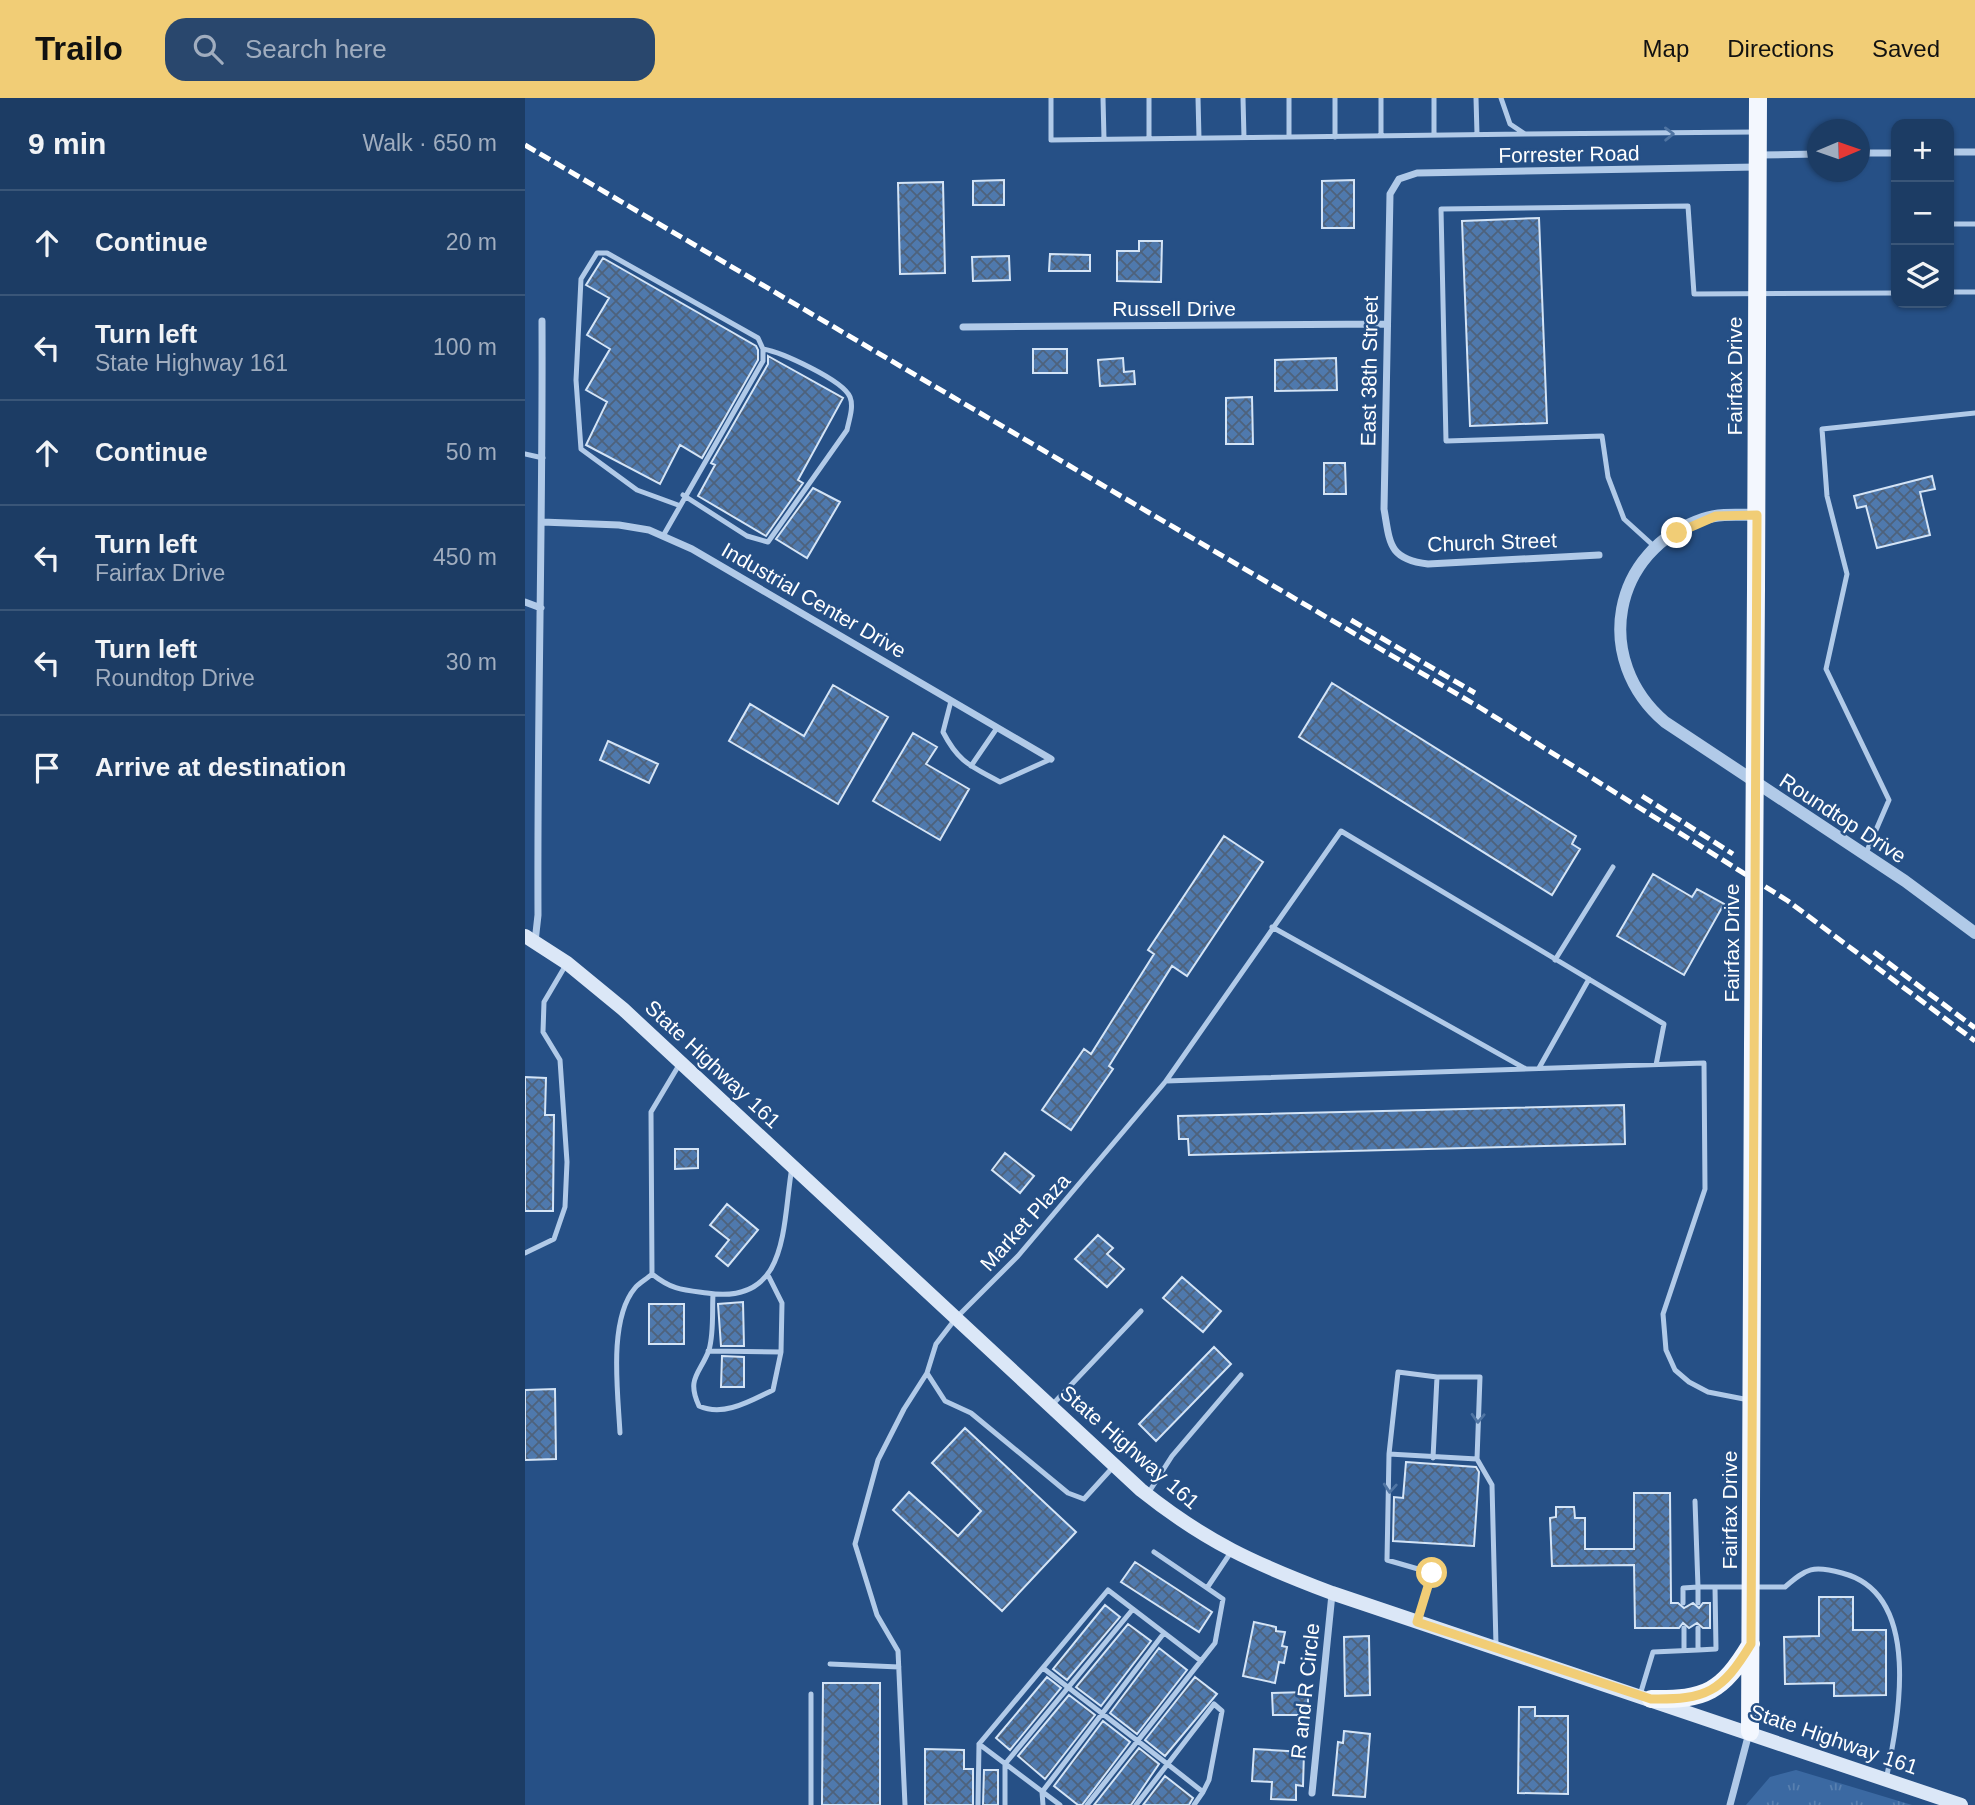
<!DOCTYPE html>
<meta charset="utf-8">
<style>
body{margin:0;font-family:Helvetica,sans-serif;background:#29476d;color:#f1f3f6}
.controls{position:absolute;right:21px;top:21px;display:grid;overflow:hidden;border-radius:14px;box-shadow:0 2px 5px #0004}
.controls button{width:63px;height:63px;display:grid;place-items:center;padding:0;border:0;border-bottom:2px solid #3a5678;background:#1c3c64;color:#f1f3f6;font:35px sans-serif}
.compass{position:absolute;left:1282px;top:21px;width:63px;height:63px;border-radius:50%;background:#1c3c64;box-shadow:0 2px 5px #0004;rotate:88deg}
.stop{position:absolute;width:21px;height:21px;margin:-16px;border:5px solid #f1cd76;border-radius:50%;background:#fff}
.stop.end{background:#f1cd76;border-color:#fff;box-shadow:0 2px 7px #0008}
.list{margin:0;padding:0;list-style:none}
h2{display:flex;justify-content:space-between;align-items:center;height:91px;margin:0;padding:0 28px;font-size:30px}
h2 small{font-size:23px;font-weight:400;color:#a0adbf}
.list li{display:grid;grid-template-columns:46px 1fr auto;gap:21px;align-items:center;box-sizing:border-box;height:105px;padding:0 28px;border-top:2px solid #3a5678}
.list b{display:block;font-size:26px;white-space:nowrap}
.list p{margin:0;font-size:23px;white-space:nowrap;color:#a0adbf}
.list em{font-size:23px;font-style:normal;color:#a0adbf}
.icon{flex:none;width:38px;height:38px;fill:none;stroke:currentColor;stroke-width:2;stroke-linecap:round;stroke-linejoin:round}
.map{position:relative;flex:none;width:1450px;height:1707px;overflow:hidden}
header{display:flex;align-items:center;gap:42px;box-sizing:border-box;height:98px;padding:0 35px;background:#f1cd76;color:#111}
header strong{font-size:33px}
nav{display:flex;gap:38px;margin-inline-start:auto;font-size:24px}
.search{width:490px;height:63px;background:#29476d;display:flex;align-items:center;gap:18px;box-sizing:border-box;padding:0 24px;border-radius:21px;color:#a0adbf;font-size:26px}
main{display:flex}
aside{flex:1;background:#1c3c64}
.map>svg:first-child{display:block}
.grass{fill:url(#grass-tufts)}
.building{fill:url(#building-cross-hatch);stroke:#d4e4f6;stroke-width:2}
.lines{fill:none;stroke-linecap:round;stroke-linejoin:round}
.service{stroke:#b1cae8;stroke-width:5}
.minor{stroke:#b1cae8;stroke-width:7}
.tertiary{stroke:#b1cae8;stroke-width:12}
.secondary{stroke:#dbe7f7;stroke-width:14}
.primary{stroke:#f3f7fe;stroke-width:18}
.rail{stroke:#fff;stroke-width:5;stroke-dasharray:12 5;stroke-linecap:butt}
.primary-bridge{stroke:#f3f7fe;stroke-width:18}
.oneway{stroke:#5075a3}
.route{stroke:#f1cd76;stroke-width:9}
.labels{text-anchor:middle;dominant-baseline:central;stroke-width:5;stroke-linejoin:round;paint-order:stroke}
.street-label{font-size:21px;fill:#fff;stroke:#265086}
</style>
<header>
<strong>Trailo</strong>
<div class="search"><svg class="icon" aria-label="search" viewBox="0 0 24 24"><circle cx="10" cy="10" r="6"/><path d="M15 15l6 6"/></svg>Search here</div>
<nav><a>Map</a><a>Directions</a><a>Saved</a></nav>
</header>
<main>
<aside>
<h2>9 min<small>Walk · 650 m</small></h2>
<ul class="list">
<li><svg class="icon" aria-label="ahead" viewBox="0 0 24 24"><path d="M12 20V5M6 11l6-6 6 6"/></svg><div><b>Continue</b></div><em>20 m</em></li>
<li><svg class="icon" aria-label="left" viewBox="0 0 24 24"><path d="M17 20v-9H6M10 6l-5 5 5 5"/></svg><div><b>Turn left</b><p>State Highway 161</p></div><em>100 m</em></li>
<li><svg class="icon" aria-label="ahead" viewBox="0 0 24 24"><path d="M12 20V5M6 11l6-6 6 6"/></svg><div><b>Continue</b></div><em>50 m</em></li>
<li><svg class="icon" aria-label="left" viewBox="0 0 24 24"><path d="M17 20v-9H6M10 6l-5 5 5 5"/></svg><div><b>Turn left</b><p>Fairfax Drive</p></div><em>450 m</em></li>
<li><svg class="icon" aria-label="left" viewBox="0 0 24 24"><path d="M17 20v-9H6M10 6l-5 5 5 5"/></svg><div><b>Turn left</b><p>Roundtop Drive</p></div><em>30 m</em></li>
<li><svg class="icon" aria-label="arrive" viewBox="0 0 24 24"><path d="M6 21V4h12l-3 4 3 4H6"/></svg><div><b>Arrive at destination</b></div></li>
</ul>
</aside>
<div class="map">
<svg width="1450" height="1707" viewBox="0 0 1450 1707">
<defs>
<pattern id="grass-tufts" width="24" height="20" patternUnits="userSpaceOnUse" patternTransform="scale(1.75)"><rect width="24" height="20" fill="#3b69a2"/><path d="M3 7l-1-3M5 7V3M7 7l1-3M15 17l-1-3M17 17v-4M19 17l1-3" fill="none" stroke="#5880b0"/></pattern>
<pattern id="building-cross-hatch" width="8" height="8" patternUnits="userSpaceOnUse" patternTransform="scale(1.75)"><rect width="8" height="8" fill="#4f79ad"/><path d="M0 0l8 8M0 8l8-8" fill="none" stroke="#4e627c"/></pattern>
</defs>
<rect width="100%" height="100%" fill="#265086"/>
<!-- grass -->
<path class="grass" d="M1271 1672 1387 1707H1221L1245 1679Z"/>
<!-- building -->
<path class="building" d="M479 82V107H448V83Z
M829 82V130H797V83Z
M418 84 420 175 375 176 373 85Z
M1014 120 1022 325 945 328 937 123Z
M614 143H637L636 184 592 183V153H614Z
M525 156 565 157V173H524Z
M484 158 485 182 448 183 447 159Z
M78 160 231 248 233 252V262L177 360 155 347 135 386 61 347 82 304 61 292 85 251 62 237 84 200 61 187Z
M508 251H542V275H508Z
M243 258 318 300 273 382 278 385 241 438 173 398 190 367 186 365 243 266Z
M598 260 599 274 609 273 610 286 575 288 573 262Z
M811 260 812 292 750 293V262Z
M727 299 728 346H701V300Z
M799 365H820L821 396H799Z
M1407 378 1410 391 1395 394 1405 437 1352 450 1341 408 1332 410 1329 398Z
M288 390 315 404 282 460 251 441Z
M807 585 1051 738 1047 746 1055 751 1027 797 774 639Z
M308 587 363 619 313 706 204 643 225 606 279 638Z
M388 635 412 649 401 666 444 691 415 742 348 703Z
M83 643 133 666 124 685 75 662Z
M699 738 738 764 662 878 647 868 584 968 588 971 546 1032 517 1012 559 951 566 956 629 856 623 852Z
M1128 776 1167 799 1172 791 1199 806 1159 877 1092 838Z
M0 979 21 980 20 1017H29L28 1113H0Z
M1099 1007 1100 1046 664 1057 663 1041H654L653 1018Z
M150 1051H173V1070L150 1071Z
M480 1055 509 1078 495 1095 467 1072Z
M202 1106 233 1132 203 1168 191 1158 204 1142 185 1127Z
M573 1137 588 1150 582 1156 599 1171 582 1189 550 1161Z
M657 1179 696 1213 678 1234 638 1200Z
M218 1204 219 1248H196L193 1206Z
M124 1206H159V1246H124Z
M689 1249 706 1266 631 1343 614 1326Z
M197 1258 219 1259V1289H196Z
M30 1291 31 1361 0 1362V1292Z
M440 1330 551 1434 477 1513 368 1412 384 1394 433 1438 456 1413 407 1365Z
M881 1364 951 1369 954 1374 949 1448 868 1443 869 1399 878 1400Z
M1109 1395H1145L1146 1505H1153L1159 1510 1168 1505 1174 1510 1178 1505H1185V1530H1178L1172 1525 1164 1530 1158 1525 1154 1530H1110L1109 1467 1027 1468 1025 1420 1031 1419V1409H1049L1050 1420H1060V1451H1109Z
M610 1464 687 1514 674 1534 596 1484Z
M1294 1499H1328V1532H1361V1597L1309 1598V1585L1260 1586 1259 1539 1294 1538Z
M580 1507 595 1519 542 1582 528 1571Z
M729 1524 751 1529V1533L760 1534 757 1548 762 1549 759 1565 754 1564 750 1585 718 1578Z
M603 1526 626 1543 576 1608 551 1589Z
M844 1538 845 1597 820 1598 819 1539Z
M634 1550 662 1572 612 1636 585 1615Z
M522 1579 536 1590 485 1652 471 1640Z
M670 1579 692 1596 640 1658 620 1642Z
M298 1585H355V1707H297Z
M783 1594V1617H748L747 1595Z
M544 1597 570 1617 520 1681 493 1658Z
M994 1609H1010V1618H1043V1696L993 1695Z
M578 1623 605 1644 557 1707H553L529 1688Z
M819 1633 845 1636 840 1699 808 1697 813 1644 818 1645Z
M614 1650 634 1666 606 1707H569Z
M400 1651 439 1652V1671H448V1707H400Z
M729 1651 779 1654 778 1688 771 1687V1702L746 1701 747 1684 727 1683Z
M459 1672H473V1707H458Z
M640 1678 668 1700 664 1707H618Z"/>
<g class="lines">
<!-- service -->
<path class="service" d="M526 0V42L1000 36
M578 0 579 41
M624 0V41
M673 0 674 40
M718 0 719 40
M764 0V39
M810 0V39
M909 0V37
M951 0 952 36
M976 0 985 26 1000 36 1230 34
M856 38V0
M1424 126H1450
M1424 194H1450
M0 356 18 360
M158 397 222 438 243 444 322 332C324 322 329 309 325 299 318 282 256 254 238 251
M138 438 238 263V251L233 240 82 155H72L56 181 51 282 56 351 112 392 153 407
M1131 450 1099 421 1083 379 1077 338 921 343 916 111 1163 108 1169 196 1371 195
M426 603 418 634C434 665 446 668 475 684L526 661
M446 668 472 630
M1341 755 1364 702 1301 571 1322 476 1302 398 1297 331 1450 315
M747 829 1001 971
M1030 862 1088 769
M154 967 126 1014 127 1176C147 1192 158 1192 182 1195 265 1208 257 1126 267 1069
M1014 970 1064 881
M641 983 816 733 1139 926 1131 967
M0 1155 29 1141 40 1109 42 1064 35 962 18 934 19 904 42 865
M188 1196C187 1214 189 1235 184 1252 175 1276 161 1280 174 1308 199 1319 225 1303 248 1292L256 1254 257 1205 244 1179
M183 1253 256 1254
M526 1308 616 1213
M95 1335C93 1295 83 1222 110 1190 114 1185 122 1181 127 1176
M864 1356 952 1361
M908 1360 912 1279
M589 1368 559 1401 543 1395 446 1315 420 1303 402 1275 411 1246 431 1220 493 1158 641 983 1179 965 1180 1091 1138 1216 1141 1252 1150 1272 1164 1284 1183 1294 1224 1302
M624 1394 647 1358 716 1277
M1170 1403 1173 1489H1260C1282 1470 1288 1467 1317 1475 1399 1496 1373 1623 1361 1682
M629 1454 682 1490
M1158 1505V1490L1173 1489V1505
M892 1523 907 1475 862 1462 864 1356 873 1274 912 1279H955L952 1361 967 1387 971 1547
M1159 1530V1552
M1173 1552 1191 1551 1190 1489
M305 1566 374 1569
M518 1570C571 1611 625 1652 678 1694L684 1682 697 1613 689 1606 611 1707
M1115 1597 1128 1554 1173 1552V1530
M454 1646 535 1707
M286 1707V1596
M380 1707 373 1553 352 1517 330 1446 353 1362 379 1311 402 1275
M453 1707 454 1646 583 1492 676 1563
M480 1707V1666L608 1511
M518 1707 517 1694 639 1535
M562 1707 690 1545 698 1501 682 1490 706 1454
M669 1707 678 1694"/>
<!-- minor -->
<path class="minor" d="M1424 54H1450
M1335 55H1371
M1234 57 1293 56
M438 229 860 226
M17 424 94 427 124 432 167 451 526 661
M1074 457 903 466C863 461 865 445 859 411L865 96 874 81 892 75 1232 69
M0 504 16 510
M10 844 13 817C12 619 18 421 17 223
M787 1695 807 1496
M1205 1707 1224 1635"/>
<!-- tertiary -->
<path class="tertiary" d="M1232 417C1214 417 1195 415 1178 421 1086 452 1067 562 1140 624L1380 783 1450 835"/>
<!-- secondary -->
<path class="secondary" d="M0 838 42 865 98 911 616 1392C681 1444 730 1466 807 1495L1436 1707"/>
<!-- primary -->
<path class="primary" d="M1231 491 1233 0
M1126 1601C1181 1602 1197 1594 1226 1546
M1225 1634 1228 947"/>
<!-- rail -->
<path class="rail" d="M0 47 954 609 1263 803 1450 943
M826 522 950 595
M1117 698 1208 756
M1349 854 1450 930"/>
<!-- primary-bridge -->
<path class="primary-bridge" d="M1228 947 1231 491"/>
</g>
<!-- one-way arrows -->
<defs><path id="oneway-chevron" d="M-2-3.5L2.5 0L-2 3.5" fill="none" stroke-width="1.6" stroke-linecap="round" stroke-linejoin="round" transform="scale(1.75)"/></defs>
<g class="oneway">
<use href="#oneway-chevron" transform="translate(1144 36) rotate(-1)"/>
<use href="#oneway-chevron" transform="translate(953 1320) rotate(92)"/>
<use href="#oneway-chevron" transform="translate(865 1390) rotate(94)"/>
</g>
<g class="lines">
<!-- route -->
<path class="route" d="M907 1475 892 1524 1126 1601C1181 1602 1197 1594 1226 1546L1232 417 1191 418 1152 435"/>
</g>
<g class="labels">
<!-- street labels -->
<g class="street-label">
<text transform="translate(1044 56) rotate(-1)">Forrester Road</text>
<text x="649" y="210">Russell Drive</text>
<text transform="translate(844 273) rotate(-89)">East 38th Street</text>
<text transform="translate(1209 278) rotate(-90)">Fairfax Drive</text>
<text transform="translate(967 444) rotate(-2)">Church Street</text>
<text transform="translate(289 502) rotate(30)">Industrial Center Drive</text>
<text transform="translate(1318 720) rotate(33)">Roundtop Drive</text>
<text transform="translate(1206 845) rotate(-90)">Fairfax Drive</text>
<text transform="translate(188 966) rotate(43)">State Highway 161</text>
<text transform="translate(500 1124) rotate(-48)">Market Plaza</text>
<text transform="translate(605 1349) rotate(41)">State Highway 161</text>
<text transform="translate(1204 1412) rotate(-90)">Fairfax Drive</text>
<text transform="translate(780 1593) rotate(-84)">R and R Circle</text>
<text transform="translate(1309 1641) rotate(19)">State Highway 161</text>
</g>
</g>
</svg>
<div class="controls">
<button>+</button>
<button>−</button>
<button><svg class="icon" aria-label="layers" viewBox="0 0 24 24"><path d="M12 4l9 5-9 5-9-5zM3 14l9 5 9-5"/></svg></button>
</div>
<svg class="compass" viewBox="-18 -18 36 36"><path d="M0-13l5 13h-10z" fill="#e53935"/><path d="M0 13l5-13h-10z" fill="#a0adbf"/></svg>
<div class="stop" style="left:907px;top:1475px"></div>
<div class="stop end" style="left:1152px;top:435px"></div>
</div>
</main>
